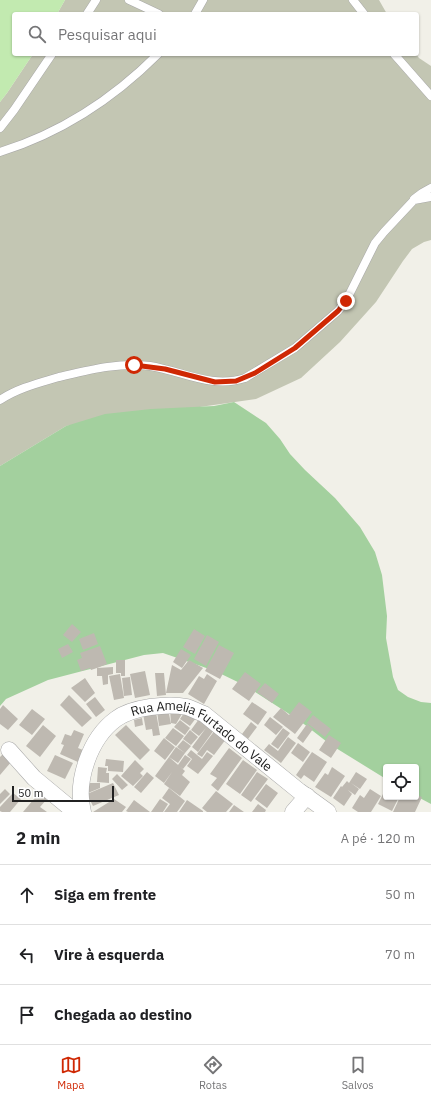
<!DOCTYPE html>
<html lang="pt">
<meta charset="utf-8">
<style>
body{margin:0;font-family:"IBM Plex Sans",sans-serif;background:#f6f6f6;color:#202124}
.controls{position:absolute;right:12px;bottom:12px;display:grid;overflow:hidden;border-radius:4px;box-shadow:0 1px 3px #0004}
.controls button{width:36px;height:36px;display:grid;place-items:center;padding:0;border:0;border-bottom:1px solid #e0e0e0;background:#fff;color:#202124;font:20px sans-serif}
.scale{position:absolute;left:12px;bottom:10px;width:102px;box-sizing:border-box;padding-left:4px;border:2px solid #212121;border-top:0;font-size:11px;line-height:14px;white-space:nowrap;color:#212121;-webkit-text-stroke:3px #fff;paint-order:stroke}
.stop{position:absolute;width:12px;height:12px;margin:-9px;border:3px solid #cf2804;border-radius:50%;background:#fff}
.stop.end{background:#cf2804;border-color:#fff;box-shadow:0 1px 4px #0008}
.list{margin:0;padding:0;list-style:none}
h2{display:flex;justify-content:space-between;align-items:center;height:52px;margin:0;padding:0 16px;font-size:17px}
h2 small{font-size:13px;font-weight:400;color:#757577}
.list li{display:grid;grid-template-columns:26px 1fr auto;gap:12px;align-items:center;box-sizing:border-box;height:60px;padding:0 16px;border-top:1px solid #e0e0e0}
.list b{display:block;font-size:15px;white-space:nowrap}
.list em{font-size:13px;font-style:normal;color:#757577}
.icon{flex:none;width:22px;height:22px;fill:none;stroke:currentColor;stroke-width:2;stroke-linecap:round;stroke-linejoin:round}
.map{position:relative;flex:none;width:431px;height:812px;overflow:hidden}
.search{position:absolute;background:#fff;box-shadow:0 1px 3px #0004;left:12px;right:12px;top:12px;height:44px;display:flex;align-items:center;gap:10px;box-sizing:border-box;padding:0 14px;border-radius:4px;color:#757577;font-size:15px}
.sheet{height:232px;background:#fff}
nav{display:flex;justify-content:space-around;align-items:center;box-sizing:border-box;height:56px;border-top:1px solid #e0e0e0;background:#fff;font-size:11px;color:#757577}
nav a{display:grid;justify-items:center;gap:2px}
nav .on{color:#cf2804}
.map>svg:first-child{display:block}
.construction{fill:#c3c6b3}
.grass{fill:#c2eab0}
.forest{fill:#a3d09e}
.building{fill:#beb9b1}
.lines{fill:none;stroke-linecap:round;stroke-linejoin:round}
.lane-casing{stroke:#a8a8a8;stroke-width:9}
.street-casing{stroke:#a8a8a8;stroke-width:17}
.lane{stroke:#fff;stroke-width:8}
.street{stroke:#fff;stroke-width:16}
.route{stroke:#cf2804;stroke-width:5}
.labels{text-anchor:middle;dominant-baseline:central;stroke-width:4;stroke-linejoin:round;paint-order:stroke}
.street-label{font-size:13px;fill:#212121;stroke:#fff}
</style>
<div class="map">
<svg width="431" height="812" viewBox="0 0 431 812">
<rect width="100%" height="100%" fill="#f1f0e8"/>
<!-- construction -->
<path class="construction" d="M65 0H379L387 14H57Z
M33 54H416L419 58 431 66V240L424 242 412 249 403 261 376 302 340 342 301 378 256 399 66 426 0 466V102L7 93Z"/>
<!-- grass -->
<path class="grass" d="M0 0H65L57 14H14V54H33L7 93 0 102Z"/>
<!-- forest -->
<path class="forest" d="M234 402 266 423 280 439 290 454 305 470 335 498 360 527 375 552 382 575 387 616 386 638 393 677 398 690 408 697 421 702 431 703V804L416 796V767H386V779L331 745 300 721 246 686 215 671 163 653 144 655 48 680 6 699 0 706V466L66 426 105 414 151 409 214 406Z"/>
<!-- building -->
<path class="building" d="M72 624 81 632 72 642 63 635Z
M194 629 205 636 195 654 183 647Z
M94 633 98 644 83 650 79 639Z
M207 635 219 642 206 666 194 659Z
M68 644 73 652 62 658 58 649Z
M219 645 234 653 220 679 205 671Z
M100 646 107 664 97 668 113 667V674L108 675V684L103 685 102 676H97V668L91 670 90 668 81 671 77 660 82 658 80 653Z
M181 649 191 655 182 668 173 662Z
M116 660H125V676H121V673H116Z
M189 660 203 668 183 693H166L172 665 181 670Z
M145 671 150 695 135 698 130 674Z
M245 672 261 684 249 701 232 689Z
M155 673H164L166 695 157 696Z
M120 674 124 698 114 700 109 676Z
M207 674 217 681 204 704 188 694 199 676 204 679Z
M130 677 132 695 124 696 122 678Z
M85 678 95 693 85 702 71 688Z
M265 683 279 694 272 703 257 692Z
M69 695 92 718 82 727 60 705Z
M95 697 105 710 96 717 86 704Z
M252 702 267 712 258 725 243 714Z
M299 702 312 712 295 734 273 717 281 708 289 715Z
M3 705 18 719 8 730 0 724V709Z
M32 709 45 719 32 735 19 725Z
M168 709 171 724 159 726 157 711Z
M170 710 183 712 176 724 171 723Z
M186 710 196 718 190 726 180 719Z
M156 712 160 735 153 736 152 729 146 730 143 714Z
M313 715 331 729 325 737 307 723Z
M270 717 283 727 276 735 264 725Z
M142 718 143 725 135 727 134 720Z
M199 719 214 730 198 752 192 747 206 728 199 736 191 730Z
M180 720 190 728 185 735 174 727Z
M251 722 257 727 248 739 242 734Z
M307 724 313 729 303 743 297 738Z
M43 725 56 736 40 757 26 746Z
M126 725 150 750 140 760 115 735Z
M173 728 184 736 176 746 165 738Z
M283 728 290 733 278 749 271 744Z
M74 730 84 734 78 748 83 750 78 762 60 754 64 745 61 744 65 734 71 736Z
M190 730 198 737 191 745 183 739Z
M215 730 226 739 214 755 207 750 202 757 197 754Z
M329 735 341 743 331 758 319 750Z
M288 737 296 743 281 763 264 750 269 744 278 751Z
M164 738 175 747 165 760 154 751Z
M183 740 191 746 185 753 177 747Z
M298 743 310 752 303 762 291 753Z
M176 747 185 753 178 763 169 757Z
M229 748 242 758 218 791 211 785 217 778 210 774Z
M191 750 202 759 207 752 213 756 198 774 187 766 192 759 187 755Z
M312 752 327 762 314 782 304 775 301 779 296 775Z
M3 754 12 761 0 775V757Z
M55 755 73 763 65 779 47 771Z
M185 755 191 759 183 769 178 765Z
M169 757 185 771 182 775 190 782 180 796 164 784 172 772 164 783 155 776Z
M106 759 124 761 123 772 108 771V766H105Z
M135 760 144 769 140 773 143 776 133 786 121 776Z
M243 760 257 770 240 794 226 784Z
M98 767 107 768 106 773H109V783L97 782Z
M332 767 345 776 331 797 315 787 325 773 328 775Z
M147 772 154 778 141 793 134 787Z
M257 772 268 779 251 802 241 795Z
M356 772 367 779 360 789 351 783 359 789 355 795 348 790 352 794 344 806 333 798 341 786 342 787 347 781 349 783Z
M117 774 128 785 122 790 112 779Z
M88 783H100V788L88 793Z
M113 783 119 795 93 806 87 794Z
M266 784 278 793 267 808 255 799Z
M169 788 185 801 177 812H164L170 804 162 798Z
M386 788V797H399L392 811 378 804Z
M5 789 10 794 0 804V794Z
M370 789 381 796 371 812H358L352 808 360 795 364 798Z
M216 791 233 804 226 812H207L202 808Z
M13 793 21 799 10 812H2L0 811V807Z
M39 793 47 799 40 807 47 812H23Z
M416 795 422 797 415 812H393L400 797H416Z
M114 799 126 807 122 812H93Z
M160 799 168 804 163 812H151Z
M134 800 150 812H128L126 811Z
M187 800 203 811V812H179Z
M258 804 266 810 265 812H252Z
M234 805 244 812H229Z"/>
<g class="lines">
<!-- lane casing -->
<g class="lane-casing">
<path id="lane" d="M129 0 159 14
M353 0 364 14
M87 14 96 0
M195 14 203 0
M394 54 431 96
M0 128 14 110 52 54
M0 152C61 133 113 99 158 54
M414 199 422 193 431 188
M0 400C18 388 39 383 59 377 89 370 119 362 150 366 182 371 212 389 245 378L295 348 338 311 346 301 375 243 384 232 414 200 431 197"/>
</g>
<!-- street casing -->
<g class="street-casing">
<g id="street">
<path d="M9 750 34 778 75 812"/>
<path id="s1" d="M83 812C75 781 90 738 116 719 132 707 168 703 187 707 193 709 198 712 204 714L299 791 328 812"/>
<path d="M293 812 307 796"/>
</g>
</g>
<!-- lane -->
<use href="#lane" class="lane"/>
<!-- street -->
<use href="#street" class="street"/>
</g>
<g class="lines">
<!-- route -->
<path class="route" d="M134 365 165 369 215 382 236 381 255 373 295 348 338 311 346 301"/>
</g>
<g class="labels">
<!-- street labels -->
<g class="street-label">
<text stroke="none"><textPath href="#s1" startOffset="201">Rua Amelia Furtado do Vale</textPath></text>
</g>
</g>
</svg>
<div class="controls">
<button><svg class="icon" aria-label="locate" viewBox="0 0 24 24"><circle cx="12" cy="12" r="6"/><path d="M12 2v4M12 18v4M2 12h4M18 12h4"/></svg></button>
</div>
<div class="scale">50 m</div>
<div class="stop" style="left:134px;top:365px"></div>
<div class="stop end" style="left:346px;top:301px"></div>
<div class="search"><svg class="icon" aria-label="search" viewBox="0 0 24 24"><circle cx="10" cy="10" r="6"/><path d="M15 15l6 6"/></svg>Pesquisar aqui</div>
</div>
<section class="sheet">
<h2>2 min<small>A pé · 120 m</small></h2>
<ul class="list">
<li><svg class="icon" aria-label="ahead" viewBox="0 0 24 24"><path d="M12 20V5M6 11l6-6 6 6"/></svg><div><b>Siga em frente</b></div><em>50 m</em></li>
<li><svg class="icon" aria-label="left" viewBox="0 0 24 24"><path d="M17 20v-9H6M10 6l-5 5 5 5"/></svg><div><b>Vire à esquerda</b></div><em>70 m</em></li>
<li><svg class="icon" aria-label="arrive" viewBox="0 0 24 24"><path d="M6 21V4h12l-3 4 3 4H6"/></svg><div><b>Chegada ao destino</b></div></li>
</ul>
</section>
<nav>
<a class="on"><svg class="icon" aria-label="map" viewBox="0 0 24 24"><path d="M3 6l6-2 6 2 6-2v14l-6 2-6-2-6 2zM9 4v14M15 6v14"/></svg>Mapa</a>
<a><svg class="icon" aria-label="directions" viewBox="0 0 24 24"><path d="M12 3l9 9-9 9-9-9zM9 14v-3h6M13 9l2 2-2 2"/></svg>Rotas</a>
<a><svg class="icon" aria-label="saved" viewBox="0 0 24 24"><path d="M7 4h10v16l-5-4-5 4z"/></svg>Salvos</a>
</nav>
